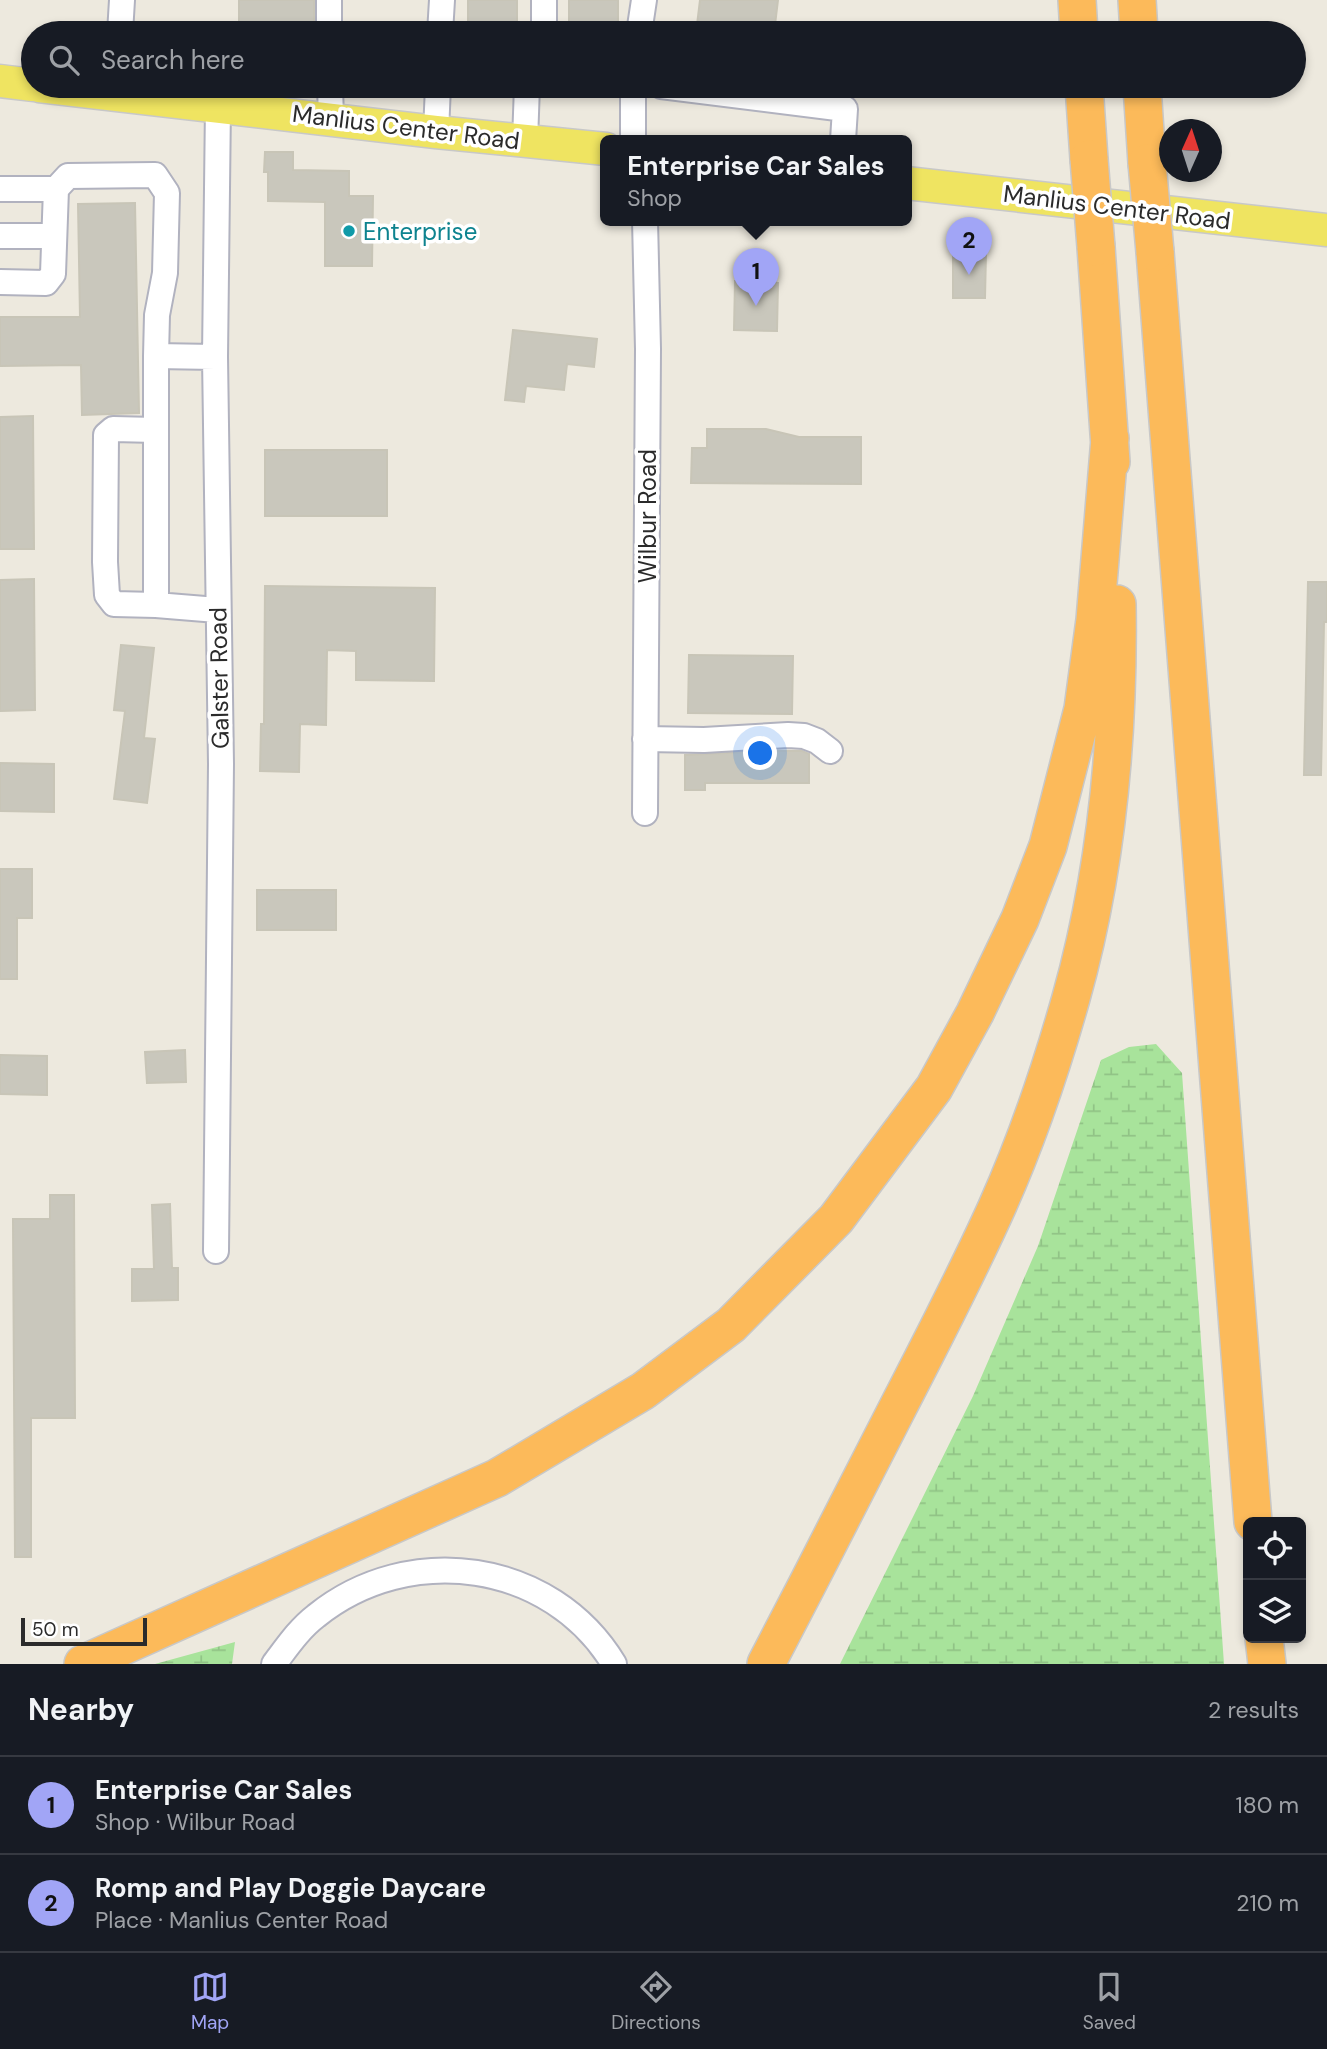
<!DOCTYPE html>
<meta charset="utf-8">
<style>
body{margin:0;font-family:"DM Sans",sans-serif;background:#20242c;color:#f1f3f6}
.controls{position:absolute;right:21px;bottom:21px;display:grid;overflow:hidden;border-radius:10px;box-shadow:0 4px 10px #0003}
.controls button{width:63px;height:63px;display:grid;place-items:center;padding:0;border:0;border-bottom:2px solid #363941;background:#171b24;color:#f1f3f6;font:35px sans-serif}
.compass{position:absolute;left:1159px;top:119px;width:63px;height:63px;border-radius:50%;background:#171b24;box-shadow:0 4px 10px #0003;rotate:3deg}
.scale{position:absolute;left:21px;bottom:18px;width:126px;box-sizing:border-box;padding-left:7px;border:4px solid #2b2b2b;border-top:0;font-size:19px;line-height:24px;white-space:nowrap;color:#2b2b2b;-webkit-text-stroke:5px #fff;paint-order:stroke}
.you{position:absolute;left:761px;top:754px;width:24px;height:24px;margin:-18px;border:5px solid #fff;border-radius:50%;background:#1a73e8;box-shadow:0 0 0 10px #1a73e833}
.badge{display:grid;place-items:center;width:46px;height:46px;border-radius:50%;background:#a1a5f6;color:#111;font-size:23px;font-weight:700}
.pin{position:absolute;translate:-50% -58px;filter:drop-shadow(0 2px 4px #0008)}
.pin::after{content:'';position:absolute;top:37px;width:24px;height:21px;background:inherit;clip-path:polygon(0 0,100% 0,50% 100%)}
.popup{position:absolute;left:600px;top:135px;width:312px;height:91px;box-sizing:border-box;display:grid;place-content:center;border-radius:10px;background:#171b24;filter:drop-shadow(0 2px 5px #0005);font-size:23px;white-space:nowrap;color:#9ea1a6}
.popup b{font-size:26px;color:#f1f3f6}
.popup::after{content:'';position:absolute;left:50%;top:100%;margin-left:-14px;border:14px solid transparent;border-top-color:#171b24}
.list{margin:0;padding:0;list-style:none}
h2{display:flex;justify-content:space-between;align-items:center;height:91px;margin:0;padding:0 28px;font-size:30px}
h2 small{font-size:23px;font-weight:400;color:#9ea1a6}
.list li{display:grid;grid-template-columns:46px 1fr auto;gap:21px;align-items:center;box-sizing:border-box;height:98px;padding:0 28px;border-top:2px solid #363941}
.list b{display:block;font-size:26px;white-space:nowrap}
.list p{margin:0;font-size:23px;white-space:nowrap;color:#9ea1a6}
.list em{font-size:23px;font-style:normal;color:#9ea1a6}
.icon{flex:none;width:38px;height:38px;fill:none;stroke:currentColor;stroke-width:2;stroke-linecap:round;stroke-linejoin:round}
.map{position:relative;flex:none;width:1327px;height:1664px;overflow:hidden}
.search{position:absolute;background:#171b24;box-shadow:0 4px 10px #0003;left:21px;right:21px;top:21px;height:77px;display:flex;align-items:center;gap:18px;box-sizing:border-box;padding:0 24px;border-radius:38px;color:#9ea1a6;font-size:26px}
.sheet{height:287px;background:#171b24}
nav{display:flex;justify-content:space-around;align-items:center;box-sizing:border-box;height:98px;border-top:2px solid #363941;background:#171b24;font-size:19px;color:#9ea1a6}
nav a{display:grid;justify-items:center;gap:4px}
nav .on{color:#a1a5f6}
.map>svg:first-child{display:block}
.wetland{fill:url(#wetland-marsh)}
.building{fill:#c9c7bc;stroke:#c8c5b7;stroke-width:2}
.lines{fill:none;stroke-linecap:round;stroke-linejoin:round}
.minor-casing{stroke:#b1b2bf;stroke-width:28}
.major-casing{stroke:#c8c8c8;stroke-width:35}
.highway-casing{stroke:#c8c8c8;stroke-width:40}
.minor{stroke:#fff;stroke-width:24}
.major{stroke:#efe461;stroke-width:32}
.highway{stroke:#fcba5a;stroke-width:37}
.highway-bridge-casing{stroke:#c8c8c8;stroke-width:40;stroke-linecap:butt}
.highway-bridge{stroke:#fcba5a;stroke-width:37}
.culture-dot{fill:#0f9aa8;stroke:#fff;stroke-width:2.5}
.labels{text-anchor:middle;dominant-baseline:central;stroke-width:7;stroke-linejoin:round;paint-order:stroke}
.street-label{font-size:24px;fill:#2b2b2b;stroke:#fff}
.culture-label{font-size:24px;fill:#0d838f;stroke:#fff;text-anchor:start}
</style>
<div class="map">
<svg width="1327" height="1664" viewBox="0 0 1327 1664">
<defs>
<pattern id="wetland-marsh" width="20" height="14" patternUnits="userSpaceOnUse" patternTransform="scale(1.75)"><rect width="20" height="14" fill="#a8e39b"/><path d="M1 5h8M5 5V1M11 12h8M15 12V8" fill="none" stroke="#91c386"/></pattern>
</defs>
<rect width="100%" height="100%" fill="#ede9de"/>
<!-- wetland -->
<path class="wetland" d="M1156 1044 1182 1073 1224 1664H840L973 1396 1038 1246 1101 1060 1129 1047Z
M235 1642 232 1664H155Z"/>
<!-- building -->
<path class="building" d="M239 0H314V33H239Z
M468 0H517V33H468Z
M569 0H618V33H569Z
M700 0H778L774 33H696Z
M265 152H293V170L349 171V196H373L372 266H325V202L268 201V172H264Z
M135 203 139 413 82 415 81 365 0 366V317H80L78 204Z
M953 252 986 253 985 298H953Z
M735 281 778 283 777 331 734 330Z
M513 330 597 339 594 367 567 364 564 390 526 386 524 402 505 400Z
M33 416 34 549H0V417Z
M707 429H766L799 437H861V484L691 483 692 448H707Z
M265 450H387V516H265Z
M34 579 35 710 0 711V580Z
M1308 582H1327V622H1324L1321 775H1304Z
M265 586 435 588 434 681 356 680V651L327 650 326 725 300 724 299 772 260 771 261 724H264Z
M121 645 154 648 144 738 155 739 147 803 114 799 125 711 114 710Z
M689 655 793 656 792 714 688 713Z
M767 751H802L809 754V783H705V790H685V755Z
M0 763 54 764V812L0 811Z
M0 869H32V918H17V979H0Z
M257 890H336V930H257Z
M185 1050 186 1082 147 1083 145 1052Z
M0 1055 47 1056V1095L0 1094Z
M50 1195H74L75 1418H31V1557H15L13 1219H50Z
M170 1204 172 1268H178V1300L132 1301V1269H154L152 1205Z"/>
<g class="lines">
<!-- minor casing -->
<g class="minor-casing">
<path id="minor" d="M329 0V33
M544 0V33
M120 33 122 0
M440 33 442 0
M639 33 644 0
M330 86 331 119
M633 86V140
M661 86 845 109 843 140
M436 132 438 86
M525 141 527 86
M0 189H56
M0 236H54
M0 282 46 283 53 274 56 189 68 176 155 175 167 193 165 273 157 315 156 356 215 357
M156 430 113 429 106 435 105 562 107 595 114 604 156 605V356
M156 605 217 610
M645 739 704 740 788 735 804 736 817 741 830 751
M645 813 648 349 645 220
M216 1251 221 764 215 357 218 105
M274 1664C287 1647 299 1629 316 1616 409 1541 551 1560 614 1664"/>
</g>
<!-- major casing -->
<g class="major-casing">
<path id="major" d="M0 81 33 85
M39 86 436 132 606 149
M906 183 1327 230"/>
</g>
<!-- highway casing -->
<g class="highway-casing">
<path id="highway" d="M1077 0 1079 33
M1137 0 1139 33
M1084 86 1089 159
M1142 86 1147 163
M1096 247 1111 462
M1155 252 1253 1522
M1264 1638 1267 1664
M83 1664 497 1478 643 1391 731 1325 836 1219 934 1088 975 1013 1020 919 1048 846 1083 709 1095 620 1110 438
M766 1664C810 1580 853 1495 896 1411 931 1343 966 1276 997 1207 1027 1140 1051 1069 1071 998 1107 870 1119 736 1117 604"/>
</g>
<!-- minor -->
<use href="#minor" class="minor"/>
<!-- major -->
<use href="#major" class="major"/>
<!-- highway -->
<use href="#highway" class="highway"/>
<!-- highway-bridge casing -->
<g class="highway-bridge-casing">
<path id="highway-bridge" d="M1089 159 1096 247
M1147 163 1155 252"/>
</g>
<!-- highway-bridge -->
<use href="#highway-bridge" class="highway-bridge"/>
</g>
<!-- markers -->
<circle class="culture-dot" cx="349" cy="231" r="7"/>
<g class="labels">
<!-- street labels -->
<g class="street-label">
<text transform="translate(406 127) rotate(7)">Manlius Center Road</text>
<text transform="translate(1117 207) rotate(7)">Manlius Center Road</text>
<text transform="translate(647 516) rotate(-90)">Wilbur Road</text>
<text transform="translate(219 678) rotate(-91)">Galster Road</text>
</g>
<!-- culture labels -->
<g class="culture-label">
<text x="363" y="231">Enterprise</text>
</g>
</g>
</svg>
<div class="controls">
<button><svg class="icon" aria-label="locate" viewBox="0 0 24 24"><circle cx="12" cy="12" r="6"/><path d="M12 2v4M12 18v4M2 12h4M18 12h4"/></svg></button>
<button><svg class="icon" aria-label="layers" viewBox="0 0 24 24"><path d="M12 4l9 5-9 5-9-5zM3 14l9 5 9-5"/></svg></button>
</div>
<svg class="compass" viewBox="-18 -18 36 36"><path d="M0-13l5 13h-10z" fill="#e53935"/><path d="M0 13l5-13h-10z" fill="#9ea1a6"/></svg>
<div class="scale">50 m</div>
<div class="you"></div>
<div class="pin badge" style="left:756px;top:306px">1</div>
<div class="popup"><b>Enterprise Car Sales</b>Shop</div>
<div class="pin badge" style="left:969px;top:275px">2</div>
<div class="search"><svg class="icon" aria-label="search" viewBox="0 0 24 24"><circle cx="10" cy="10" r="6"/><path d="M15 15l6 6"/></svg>Search here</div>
</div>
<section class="sheet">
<h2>Nearby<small>2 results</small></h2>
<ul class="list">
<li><span class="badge">1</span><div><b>Enterprise Car Sales</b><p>Shop · Wilbur Road</p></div><em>180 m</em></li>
<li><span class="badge">2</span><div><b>Romp and Play Doggie Daycare</b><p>Place · Manlius Center Road</p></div><em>210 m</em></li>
</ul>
</section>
<nav>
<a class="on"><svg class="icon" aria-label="map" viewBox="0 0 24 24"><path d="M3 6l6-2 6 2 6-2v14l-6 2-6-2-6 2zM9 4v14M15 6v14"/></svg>Map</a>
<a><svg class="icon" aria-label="directions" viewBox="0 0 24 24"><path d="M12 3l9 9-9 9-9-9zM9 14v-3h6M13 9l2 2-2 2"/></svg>Directions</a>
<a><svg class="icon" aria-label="saved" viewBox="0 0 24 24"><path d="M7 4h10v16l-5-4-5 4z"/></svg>Saved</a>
</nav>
